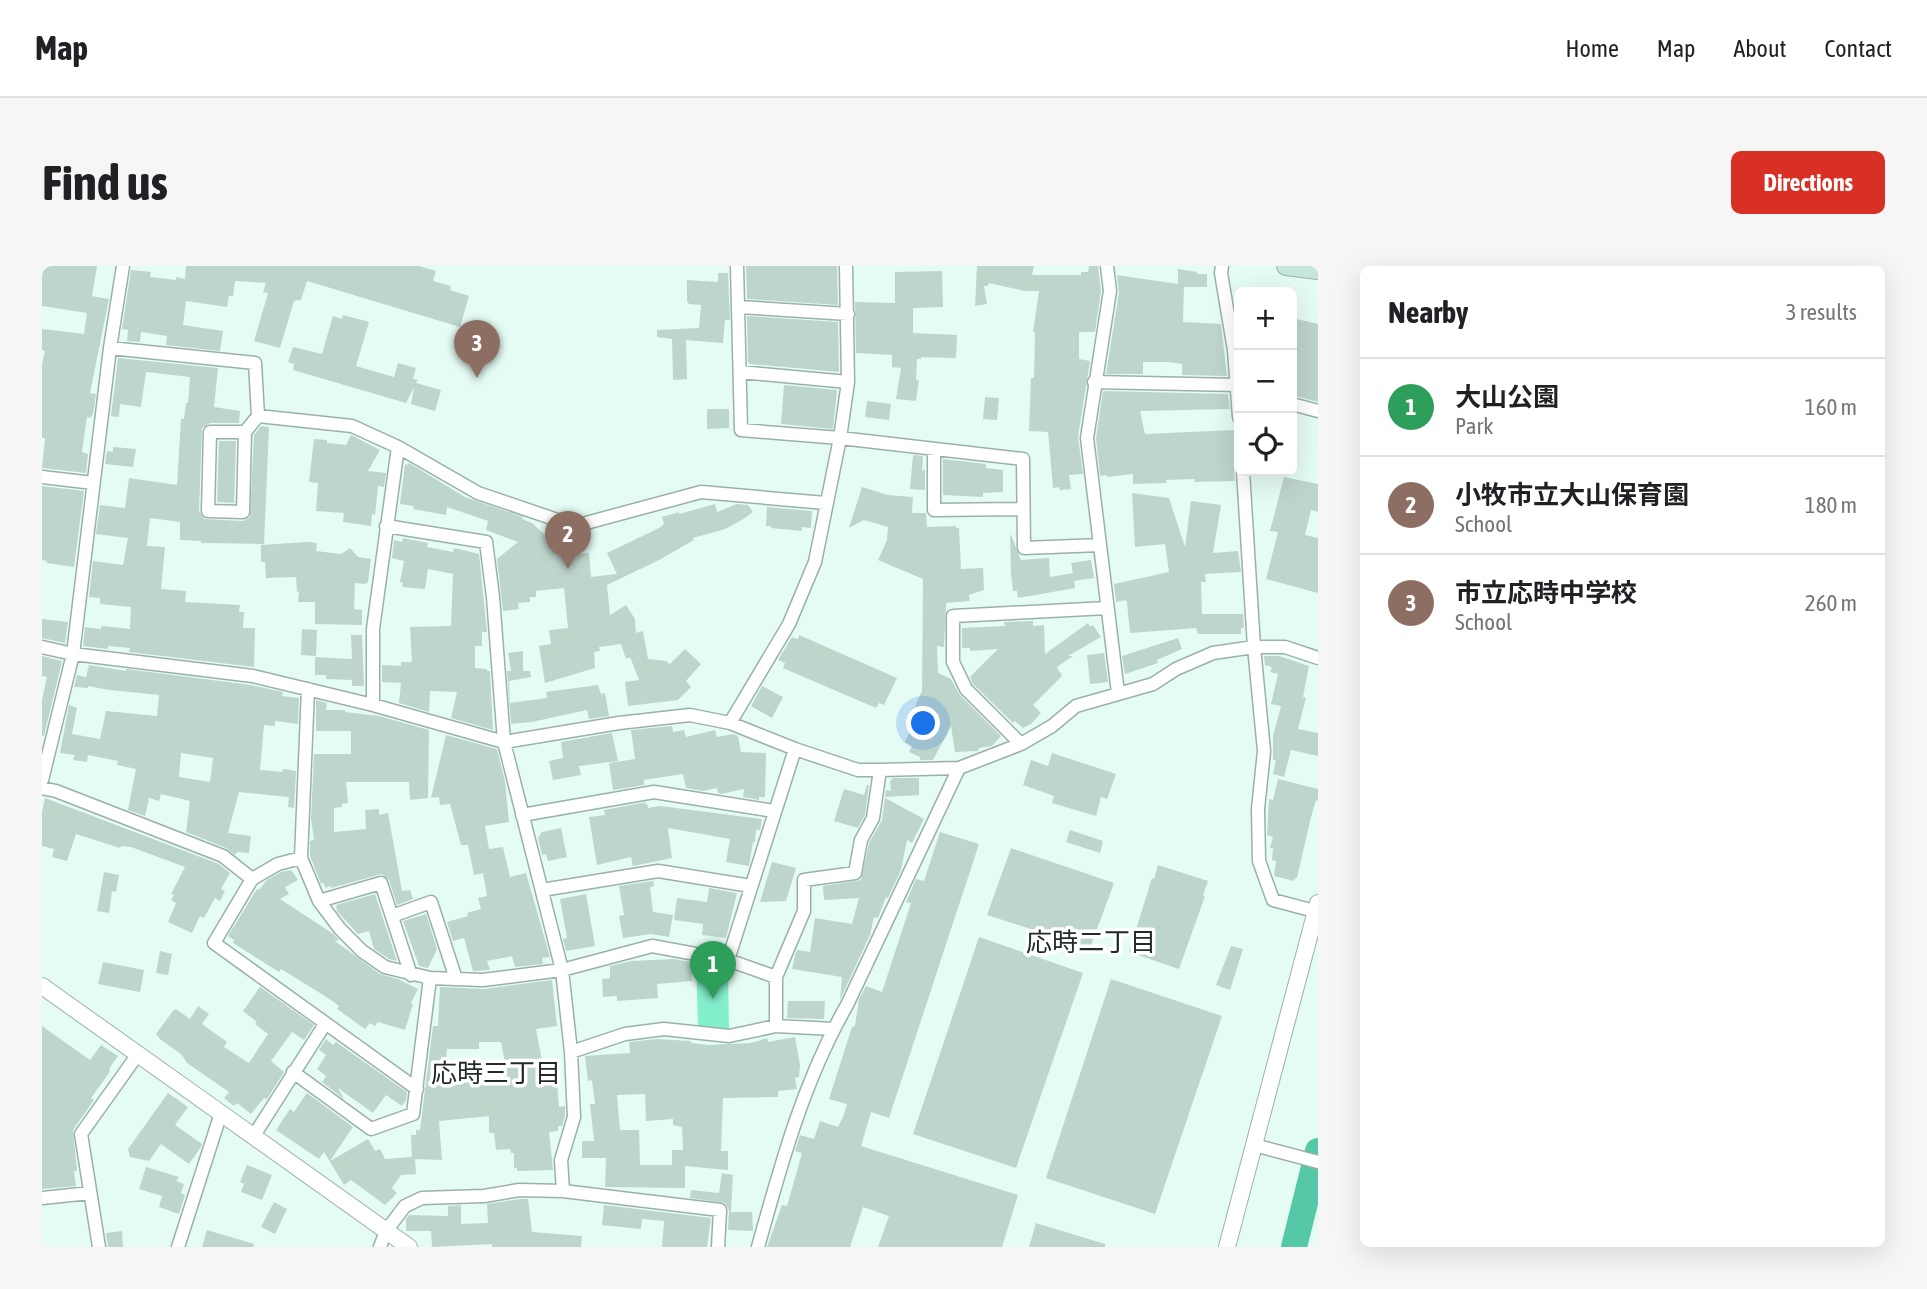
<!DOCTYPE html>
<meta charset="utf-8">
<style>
body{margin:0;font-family:"Asap Condensed","Noto Sans JP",sans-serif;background:#f6f6f6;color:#202124}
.controls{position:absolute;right:21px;top:21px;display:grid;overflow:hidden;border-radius:10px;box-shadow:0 7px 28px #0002}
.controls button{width:63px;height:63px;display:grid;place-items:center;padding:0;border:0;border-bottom:2px solid #e0e0e0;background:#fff;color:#202124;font:35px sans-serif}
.you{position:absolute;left:882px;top:458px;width:24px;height:24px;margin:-18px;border:5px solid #fff;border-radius:50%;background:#1a73e8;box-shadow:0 0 0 10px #1a73e833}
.badge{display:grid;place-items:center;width:46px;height:46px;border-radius:50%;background:#d93025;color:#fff;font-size:23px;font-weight:700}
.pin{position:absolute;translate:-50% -58px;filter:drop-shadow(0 2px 4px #0008)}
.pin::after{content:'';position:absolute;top:37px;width:24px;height:21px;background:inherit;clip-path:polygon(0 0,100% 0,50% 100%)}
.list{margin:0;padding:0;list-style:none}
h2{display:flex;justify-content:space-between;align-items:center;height:91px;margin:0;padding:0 28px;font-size:30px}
h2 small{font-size:23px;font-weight:400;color:#757577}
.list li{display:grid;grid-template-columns:46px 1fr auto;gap:21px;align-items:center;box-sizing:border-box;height:98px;padding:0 28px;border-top:2px solid #e0e0e0}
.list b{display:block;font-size:26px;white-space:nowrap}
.list p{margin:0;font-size:23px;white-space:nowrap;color:#757577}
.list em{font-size:23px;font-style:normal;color:#757577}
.icon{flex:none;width:38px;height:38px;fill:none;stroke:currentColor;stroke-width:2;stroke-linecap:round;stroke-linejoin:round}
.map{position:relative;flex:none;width:1276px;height:981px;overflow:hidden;border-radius:10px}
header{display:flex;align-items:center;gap:42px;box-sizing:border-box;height:98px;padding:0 35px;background:#fff;border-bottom:2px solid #e0e0e0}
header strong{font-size:33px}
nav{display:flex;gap:38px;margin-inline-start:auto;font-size:24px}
.intro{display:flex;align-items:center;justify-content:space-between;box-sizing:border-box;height:168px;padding:0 42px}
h1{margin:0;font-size:49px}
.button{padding:18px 32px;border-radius:10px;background:#d93025;color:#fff;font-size:24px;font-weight:700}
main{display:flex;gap:42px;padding:0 42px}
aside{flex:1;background:#fff;border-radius:10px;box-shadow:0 7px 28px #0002}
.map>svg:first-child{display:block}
.green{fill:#83efcd}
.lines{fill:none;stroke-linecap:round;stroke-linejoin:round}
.river{stroke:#57c8a7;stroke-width:26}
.building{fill:#bed5cc;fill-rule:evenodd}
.minor-casing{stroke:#9bb1a8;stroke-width:15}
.tertiary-casing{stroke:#9bb1a8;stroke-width:18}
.secondary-casing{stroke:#9bb1a8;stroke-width:20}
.minor{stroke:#fff;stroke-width:12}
.tertiary{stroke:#fff;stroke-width:16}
.secondary{stroke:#c7e6dd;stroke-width:18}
.labels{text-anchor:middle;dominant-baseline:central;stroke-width:7;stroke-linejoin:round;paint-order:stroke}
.neighbourhood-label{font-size:26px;fill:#222b28;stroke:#fff}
</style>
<header>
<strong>Map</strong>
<nav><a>Home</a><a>Map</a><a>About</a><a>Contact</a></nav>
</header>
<div class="intro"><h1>Find us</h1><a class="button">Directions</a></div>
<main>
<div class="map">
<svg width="1276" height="981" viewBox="0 0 1276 981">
<rect width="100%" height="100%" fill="#e5fcf4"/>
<!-- green -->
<path class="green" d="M654 695 686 702 687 765 656 763Z"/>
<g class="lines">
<!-- river -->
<path class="river" d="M1252 981 1276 885"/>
</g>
<!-- building -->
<path class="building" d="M0 0H55L50 30 67 33 48 127 54 128 51 148 48 152 45 151 40 186 46 188 44 207 0 202 3 172H0V98L3 85 0 84V63L42 68 45 47 0 40Z
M144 0H377L394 5 391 15 409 20 408 24 427 30 418 61 265 15 259 34 252 35 238 82 212 75 226 27 221 26 224 17 193 15 191 30H187L185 41 144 35 141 59 181 65 178 85 124 79 125 70 99 66 98 76 85 75 86 64 80 63 89 4 109 6 108 11 134 14V11L143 13Z
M704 0H795L796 39 705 33Z
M935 0H992L990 9H1039V6H1046L1047 0H1056L1059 25 1053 66H1037V93L1048 95 1036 171 1041 208 1027 209 1029 223 1018 224 1017 221 1011 222 1006 166 987 165 989 112H992L993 66H991L997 25H983L947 17 946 20H942L945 38 933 40Z
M1136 3 1155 6V8H1165V21H1142L1141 56 1179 58 1185 110 1140 109V98L1125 96H1101V108H1064L1077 26 1075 9 1136 18Z
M900 5 901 41 871 42V67L915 69 914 92 879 91V93H875L874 114H877L874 135 854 133 859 102 850 101V89L814 87 813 36 853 37V6Z
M676 7H686L688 54H683L681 77 644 74 645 113 631 114 630 73 615 71V64L657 62 659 39 647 38 645 35V14L676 16Z
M301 49 327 56 314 100 352 111 356 97 374 102 371 113 376 114 374 117 399 124 393 145 369 138 372 121 364 137 251 104 252 98 246 96 251 81 280 88 291 50 300 53Z
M705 50 796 56 797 106 708 98 706 96Z
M1250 52 1276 58V136L1250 129Z
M76 92 176 102 172 141 198 145 197 157H168L160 162 157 245 162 253 201 255 208 251 212 169 219 160 227 161 222 278 159 277V275L138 274V256L108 252 105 280 123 281 119 323 144 325 143 336 198 339 197 346H202L201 362H213L212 401 87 386 88 382 66 380V383L41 380 43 361 59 363V360L88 363 89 341 58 338V332L47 331 51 295 81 299 86 272 54 268 58 239 83 242 87 212 135 219 139 153H142L144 137H146L148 111 104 106 99 141 78 138 77 151 69 150Z
M742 119 795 124 791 163 739 158Z
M1061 125 1186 128 1188 143 1098 145 1103 168 1192 164 1196 198 1192 205 1193 215 1152 216 1153 213 1124 214 1125 217 1091 218V208L1065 211V209L1058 210 1054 172Z
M943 131 957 132 955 154 941 153Z
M825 135 849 138 847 154 823 151Z
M665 143H687V162L665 163Z
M309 169 338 184 326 205 344 207 342 221 336 220 333 249 330 248 329 260 301 256 302 247 274 245 276 217 267 216 272 173 285 174V177L304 179Z
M177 175H194L192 237 175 236Z
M71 181 94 183 91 201 63 198 65 185 71 186Z
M871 189 881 190 880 205 883 203V224L868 223Z
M901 193 944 198V202L961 204V226L941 227V231L901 229Z
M367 197 423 231 481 251 480 253 490 257 505 271 520 267 526 286H529L530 289 547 287 549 311 575 308 565 287 617 262 622 258 620 251 637 246V248L673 238 675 246 695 238 706 239 711 246 700 254 683 263 651 272 652 274 617 294 565 319 568 349 584 339 593 353 594 367 601 365 606 393 624 395 628 398 643 383 659 398 644 415 649 421 636 434 586 440 583 416 597 414 588 391 584 393 579 378 557 381 558 385 552 386 553 402 503 417 497 380 509 378 507 364 526 362 522 322 494 325V331H488V336L476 337 477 343 461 345 455 293 476 276 444 264 446 255 405 241 404 249 371 243 372 240 358 238 363 198 365 199Z
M1242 211 1276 218V246L1269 244 1263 269 1276 272V327L1224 313 1236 266 1228 265Z
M0 220 42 225 32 301 5 297V295L0 294Z
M820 221 846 229 871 231 870 247H884L885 261 914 260V262H917L919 303 941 302 942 324 927 329 928 335 904 337 902 381 895 380 896 407 909 413 918 429 959 470 950 480 937 482 936 485 913 486 909 460 891 494H878V491L867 486 870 480 863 476 878 442 873 440 880 425 881 313 836 294 845 274 846 261 822 254 807 262Z
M1090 227 1127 232 1143 281 1149 235 1179 239 1171 287 1196 285 1199 306 1163 308 1164 316H1159L1160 348H1201L1202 362H1199V368H1156L1154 362 1088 367 1085 336 1083 334 1074 336 1072 318 1127 306 1123 278 1093 281Z
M725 241 770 245 769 262 760 261V265L729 262V260H724Z
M968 269H969L979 294 1007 292 1008 311 1031 307 1029 297 1049 294 1052 312 1032 315V313L1033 322 976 332 975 325H971L969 308Z
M361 272 386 277 385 281 411 286 412 282 437 288 445 366H440V380H433V402L445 403V405H448L451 464 409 452 415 426 388 425 387 446 357 437 359 417 340 416V399L359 400V396H370L368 361 409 360 411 308 386 303 383 323 360 321 361 317 358 316 362 295 350 292 352 274 360 276Z
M265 276 275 277 274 285 299 288 308 282 316 291 329 293 326 316 323 318 313 317 312 343 320 344V359L273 358V336H256L257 325 255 326 254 311 224 312 223 296H219V279Z
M0 353 26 356 23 377 0 372Z
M991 355V360L1002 359 1003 388 1046 357 1048 361 1051 359 1059 371 1026 390H1031L1015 401 1020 410 991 439 999 447 989 458 981 462 973 455 971 457 931 418 928 411 956 383 928 385V382H920V362L963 360 962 356Z
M260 363 275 364 274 390 259 389Z
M309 369H320L322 420H310V414L284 413V409H273V391L310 393Z
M757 369 855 412 842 439 837 437 834 442 741 402 743 397 736 394 750 371 756 373Z
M1136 372 1140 383 1115 394 1116 397 1083 408 1080 390Z
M481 385V405H488L489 411 467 415 468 437 505 432 504 426 556 419 559 428 563 427 567 450 547 453 545 444 490 456 469 458 465 405H469L466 387Z
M1062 387 1066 416 1048 418 1045 389Z
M0 390 20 395 2 470H0V434L5 411 0 410Z
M1222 390H1237L1267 400 1261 431 1264 432 1256 463 1276 467V490L1249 484 1242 511 1231 508 1234 494H1231V470L1239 440 1229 438 1236 408 1228 406 1230 401 1223 399Z
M47 399 84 405V403L209 419 241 426 240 430 257 432 256 458 233 455V460L222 459 218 504 240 506 241 503 254 505 252 542 246 541 247 531 197 526 186 567 209 570 207 587 195 586 193 589 184 582 144 566 148 535 119 528 117 535 107 532 103 550 86 544 94 503 75 499 76 495 46 489 45 496 31 494 33 489 18 487 27 439 35 442 30 468 58 473 64 445 115 450 117 429 67 424 46 420V422L32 421 35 409 44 411ZM139 487 171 492 168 516 137 511Z
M720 420 741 431 730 452 709 440Z
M274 434 285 437 284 444H303V446L337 450 387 464 386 532 368 534 367 516H304L306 537 300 538V541L292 542V566L324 563 323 544 337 543V549L346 547 360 625 368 624 371 633 355 639 347 614 340 608 289 622V620L283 622 282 617 279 618 268 590V575L272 574 269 553 272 488H309V465H274Z
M630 460 631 466 642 464 644 471 673 464 675 471 691 468 696 470 699 486 724 487 723 531H717V534L701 531 702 523 679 528 676 527 675 522 661 525 644 522 641 508 602 514V519L571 524 567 497 593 493 589 464Z
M570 467 576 495 537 500 539 509 511 514 507 495 521 492 519 476Z
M404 469 455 483 463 515 467 556 443 560 447 583 461 581 468 611 484 607 508 691 500 692 501 698 473 701 470 690 445 695 448 704 431 705 422 672 411 675 405 656 426 650 425 647 439 643 436 632 445 630 441 607 432 609 426 579H419L408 538 398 539 397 531 389 532Z
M1010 487 1074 508 1065 533 1059 531 1054 550 1010 537 1012 530 981 519 989 494 1006 500Z
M851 512H877V529L843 531 844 524 849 525 848 515Z
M1236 513 1276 523V535L1274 534 1269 551 1255 612H1253L1252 615 1232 610 1234 595 1230 594 1231 582H1228L1231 571 1225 569 1227 533 1231 534Z
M825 519H827L823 549 816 562 792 555 802 523 822 529Z
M3 532 177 598 188 607 179 623 183 625 178 635 173 632 162 652 158 650 150 667 126 656 134 637 129 634 132 629 129 628 143 601 89 581 79 580 78 582 34 568 25 595 10 591 12 583 0 580V546Z
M843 532 882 553 870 577 865 574 859 604 846 632 844 631 836 652 832 651 828 669 798 734 800 711 750 703 753 689 755 684 768 686 773 652 810 658 817 632 782 634 781 620 819 614 827 577 840 554Z
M605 536 602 537 605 538 606 542 618 540 720 553 718 564H714L713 576H711L707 600 684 596 688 573 626 562 630 592 591 600 589 591 555 599 547 551 563 549 562 544Z
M519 562 525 591 506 595 504 588 500 589 496 572 500 566Z
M1028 564 1061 575 1058 587 1024 576Z
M898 566 937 578 847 852 829 846 819 880 976 929 960 981H836L847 950 821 941 808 981H725L740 939 745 940 760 887 753 885 758 869 772 873 778 855 796 861 801 851 805 838 787 833 810 761 813 760 817 733 824 720 840 726 869 637 864 636 874 613 882 615Z
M969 582 1072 617 1048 682 945 649Z
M730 596 754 602 744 635 718 636Z
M1116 599 1166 615 1161 629 1163 630 1137 703 1087 686 1110 612 1112 613Z
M249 604 256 614 243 621 247 628 238 633 290 667 297 674 293 675 338 708 356 713 376 723 369 737 371 738 363 764 336 756 333 760 328 757 323 763 295 743 297 740 286 732 239 703 237 706 191 677 192 674 186 670 215 623 217 624 225 614 239 606Z
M62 606 77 609 74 626 70 625 67 647 55 645Z
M611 615 612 620 608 621 611 646 631 649 627 671 609 668 581 672 577 650 582 649 577 620Z
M667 622 695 627 684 672 660 669 661 658 632 654 635 632 665 636Z
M333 628 355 695 347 693 332 683 327 665 316 668 295 645 294 639Z
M544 628 553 680 524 685 521 673 525 672 518 633Z
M384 648 395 683 386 702 377 700 361 655Z
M937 671 1041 707 974 902 871 868Z
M1189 680 1201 683 1188 724 1174 719Z
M118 685 130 688 126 709 114 707Z
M632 693 649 696 650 715 615 718 616 732 575 735V730L561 731 560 713 568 712V700L589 695Z
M61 696 102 704 98 726 56 718Z
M1069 713 1180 750 1113 948 1004 912Z
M510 714 515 760 494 763 502 805 514 804 517 841 523 840V850L520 860H516V865L507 866 511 904 475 905V902H472V887H469L468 883 454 884 452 867H447V850L397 855 400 894 373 893 374 908 359 909 350 922 355 927 343 939 309 914 302 919 282 886 277 893 234 864 248 843 252 846 265 827 311 861 288 895 326 873 333 885 338 883 343 893 370 891 369 869H374V864H378L391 760H396L398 721 442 723ZM437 776H459L463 797 433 800 434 813 409 810V805H403L405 783H437Z
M218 721 272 759 262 774 250 766 229 795 242 806 225 833 222 832 209 848 195 837 192 840 182 832 187 826 145 797 140 789 118 773 114 768 131 745 134 743 148 753 156 740 167 748 160 758 185 776 182 781 207 797 226 768 213 758 215 756 201 745Z
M746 735H783L782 753 745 752Z
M0 760 48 794 59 779 76 790 68 801 67 807 49 832 52 834 31 864 35 905H32L34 920 0 923Z
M753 771 758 799 757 811 753 812 755 823 736 825V831L681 832 679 885H686V904L643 900V922L563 921 564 892H540V875H552L548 838H553L550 814 546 815 543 790 588 787 587 776 615 773 649 775V777L666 779 709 777 725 772 726 776ZM603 828 604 855 631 853V859L640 861 641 884H630V899H598L597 864H578L575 829Z
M284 773 291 779 294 776 365 826 364 834 360 840 344 829 331 847 296 822 302 833 280 816 284 810 275 803 284 789 277 784Z
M126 827 146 841 133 859 160 878 159 881 147 898 119 878 107 895 88 891 86 883Z
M205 899 230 909 220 934 199 926 202 918 198 916Z
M104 901 137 911 134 915 142 918 139 927 143 929 137 948 117 941 120 930 97 923Z
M680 907 691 909 689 946H710L711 965 686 964 687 944 683 937 648 932 649 924 677 927Z
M478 933H486L490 966 540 970 539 981H450V978L390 981 389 965H364V953L367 949 406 950V940L419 939V958L446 957 445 938Z
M232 936 245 943 233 968 219 961Z
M562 939 669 952 665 981H620L622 955 600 953 599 963 560 959Z
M994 957 1063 978V981H987Z
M165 964 212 978 211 981H160Z
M80 965 81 981H66L64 967Z"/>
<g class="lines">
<!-- minor casing -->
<g class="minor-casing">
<path id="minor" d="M695 0 699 164 798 172 981 193 982 282 1058 279
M1065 0 1068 25 1045 172 1076 427
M1180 0 1179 7 1192 84 1197 151
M697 41 806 48
M68 82 213 97 216 150 310 160 356 181 436 227 533 260 659 226 783 237
M698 106 806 116
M1052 116 1195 119
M1250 138 1276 145
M203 166H168L166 245 201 246 203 166 216 150
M892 183V244L981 243
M1201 205 1212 381 1222 485 1216 543 1217 595 1231 634 1276 646
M0 211 51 217
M0 381 31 388 211 410 331 439 462 476 577 457 648 449 688 457 753 483 816 504H838L917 502 979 478 1010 460 1034 440 1111 418 1134 403 1171 387 1212 381H1243L1276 392
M266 423 259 592 277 635 298 663 320 685 343 701 388 712 441 714 520 704 610 680 686 694 734 711
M331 439V363L356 181
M688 457 747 358 773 296 798 172 806 116 804 0
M979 478 924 423 911 396V350L1065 342
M0 514 31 388 68 82 81 0
M0 522 14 525 181 590 210 613
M480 549 612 526 732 545
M259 592 236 598 210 613 172 677 375 823
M500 624 616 605 709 620
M277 635 339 617 369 709
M350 650 389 636 414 713
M686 694 753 483
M734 760V711L762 645V614L813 607 819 574 831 552 838 504
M529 786 583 768 622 763 687 770 734 760 791 763
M251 806 329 863 371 848 388 712
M211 871 283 758
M1212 879 1276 896
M521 925 678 944 676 981
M0 932 48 927
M57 981 39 868 96 788
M136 981 179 847
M338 981 344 965 363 940 380 932 442 930 477 924 521 925 519 894 532 851 529 786 520 704 462 476 451 331 444 276 344 260
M716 981C739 898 762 814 805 739L917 502"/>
</g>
<!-- tertiary casing -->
<g class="tertiary-casing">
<path id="tertiary" d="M0 720 367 981
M1185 981 1276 637"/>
</g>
<!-- secondary casing -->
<g class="secondary-casing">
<path id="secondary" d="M1244 0 1276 4"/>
</g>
<!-- minor -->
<use href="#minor" class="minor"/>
<!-- tertiary -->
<use href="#tertiary" class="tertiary"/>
<!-- secondary -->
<use href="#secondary" class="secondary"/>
</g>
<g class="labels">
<!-- neighbourhood labels -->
<g class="neighbourhood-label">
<text x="1049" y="676">応時二丁目</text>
<text x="454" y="807">応時三丁目</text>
</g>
</g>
</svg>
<div class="controls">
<button>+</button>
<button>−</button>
<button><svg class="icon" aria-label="locate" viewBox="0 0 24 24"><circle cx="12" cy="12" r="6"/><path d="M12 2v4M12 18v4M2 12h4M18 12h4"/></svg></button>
</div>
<div class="you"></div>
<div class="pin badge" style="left:671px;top:733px;background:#2e9e5b">1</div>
<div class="pin badge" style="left:526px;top:303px;background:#8d6e63">2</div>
<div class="pin badge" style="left:435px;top:112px;background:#8d6e63">3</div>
</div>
<aside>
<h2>Nearby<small>3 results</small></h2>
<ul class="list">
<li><span class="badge" style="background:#2e9e5b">1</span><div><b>大山公園</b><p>Park</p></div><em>160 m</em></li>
<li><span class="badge" style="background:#8d6e63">2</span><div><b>小牧市立大山保育園</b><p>School</p></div><em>180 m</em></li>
<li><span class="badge" style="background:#8d6e63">3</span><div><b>市立応時中学校</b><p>School</p></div><em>260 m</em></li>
</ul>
</aside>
</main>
